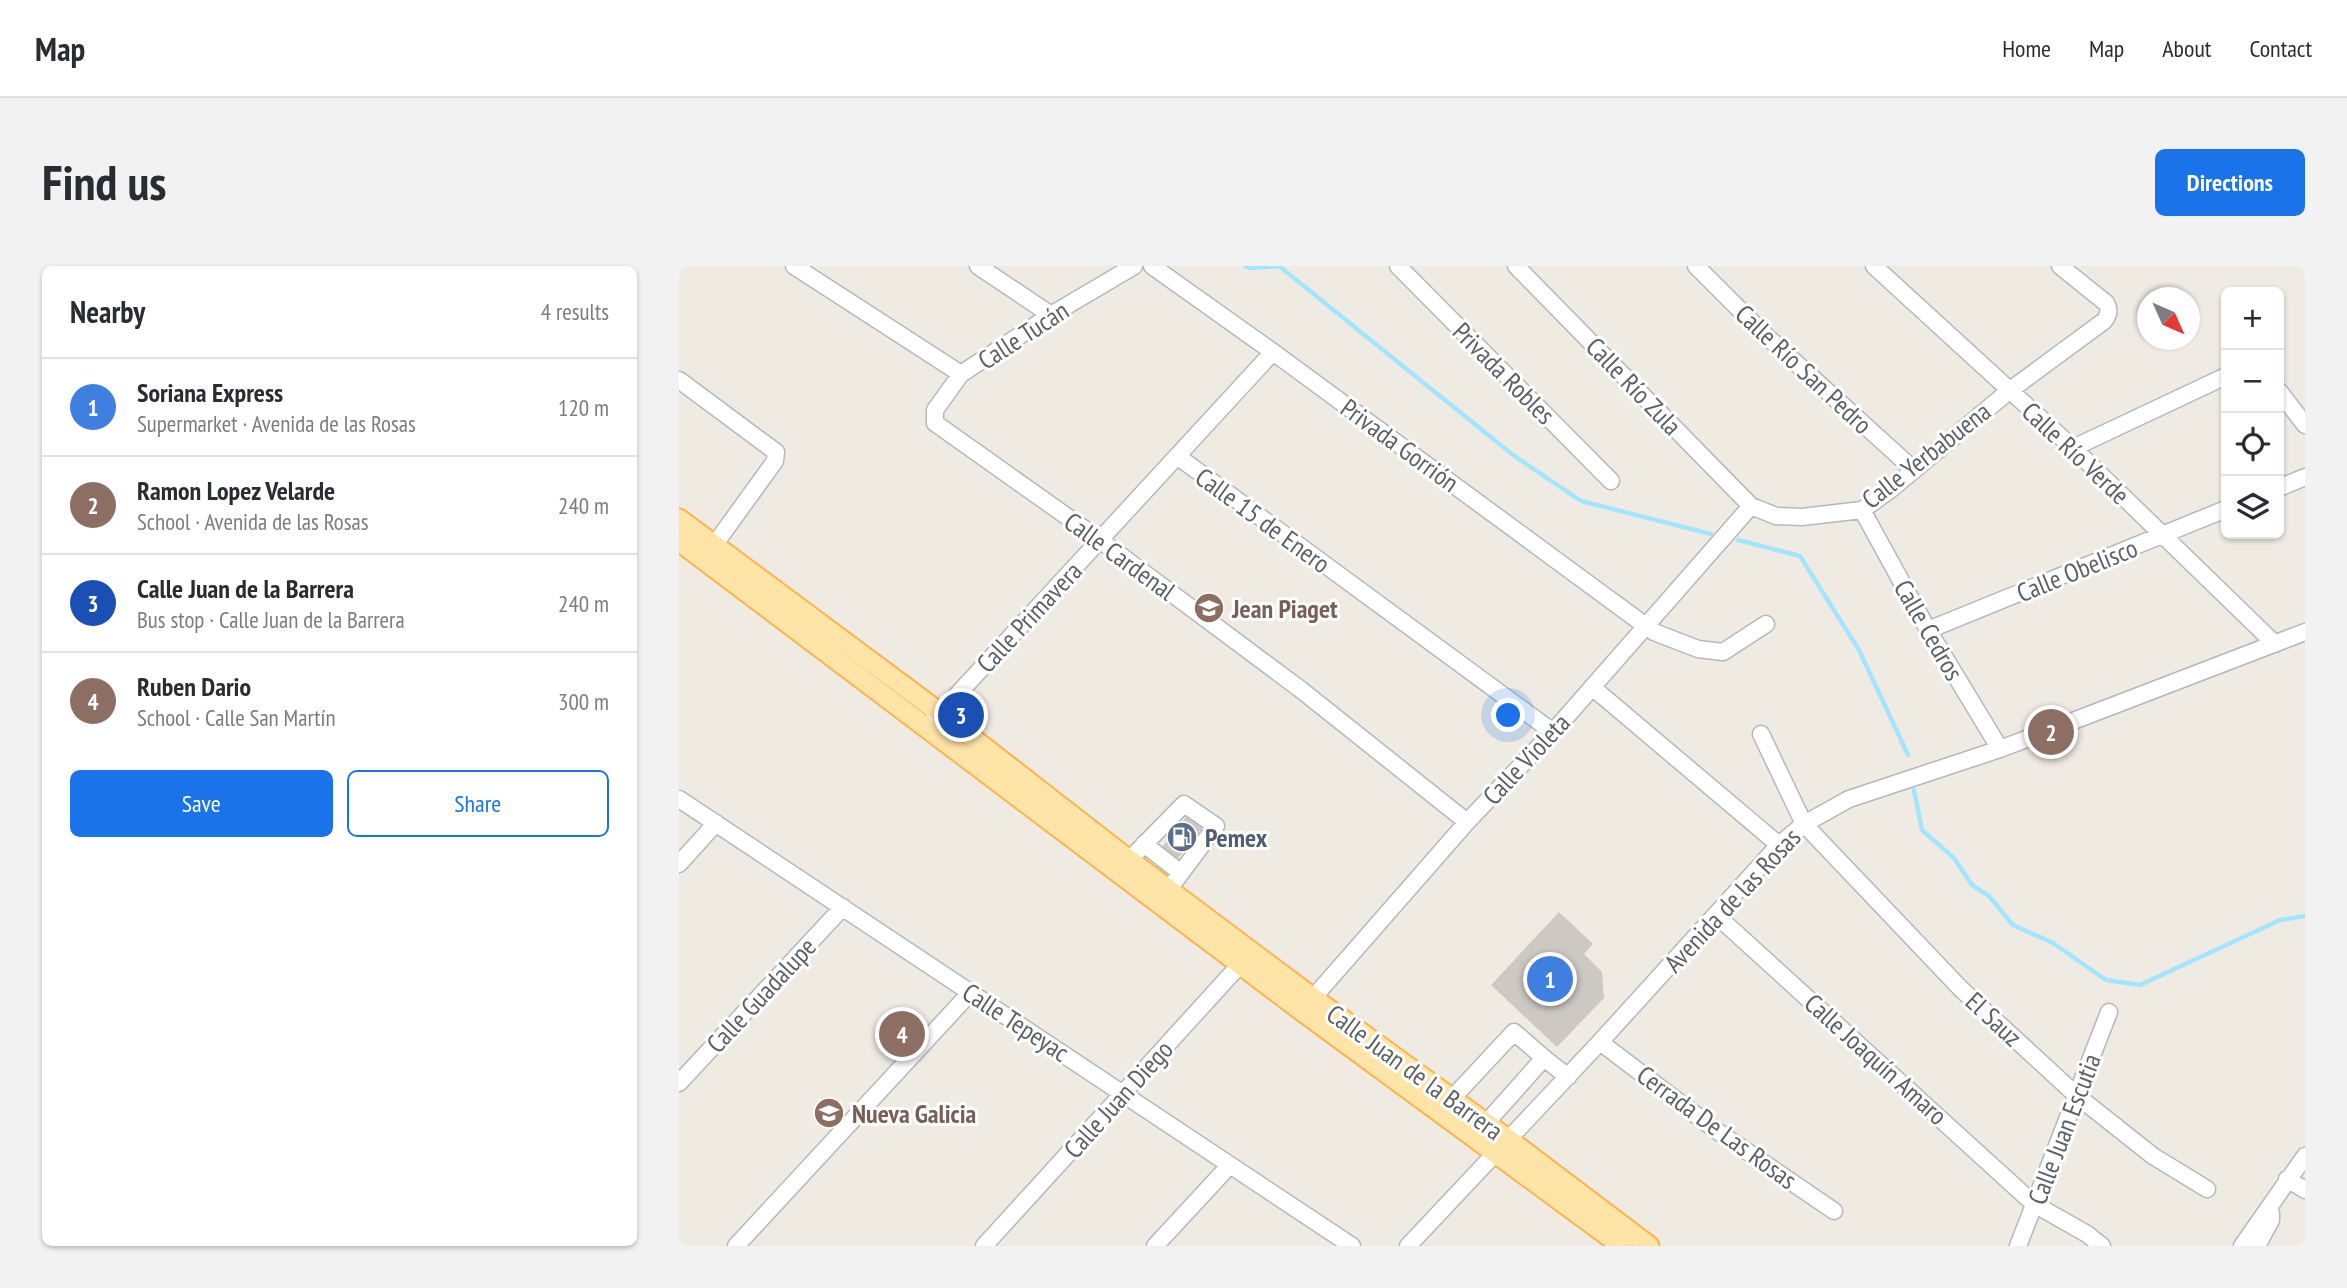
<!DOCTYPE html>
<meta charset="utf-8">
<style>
body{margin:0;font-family:"PT Sans Narrow",sans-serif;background:#f2f2f3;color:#2b2b33}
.controls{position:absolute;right:21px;top:21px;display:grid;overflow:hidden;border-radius:10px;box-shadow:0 2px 5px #0004}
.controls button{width:63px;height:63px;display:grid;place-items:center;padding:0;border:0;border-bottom:2px solid #e1e1e2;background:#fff;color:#2b2b33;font:35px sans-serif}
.compass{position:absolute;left:1458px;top:21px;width:63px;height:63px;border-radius:50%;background:#fff;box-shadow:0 2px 5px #0004;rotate:135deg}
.you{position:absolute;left:830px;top:450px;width:24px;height:24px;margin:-18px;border:5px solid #fff;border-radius:50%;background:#1a73e8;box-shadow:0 0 0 10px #1a73e833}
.badge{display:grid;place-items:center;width:46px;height:46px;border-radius:50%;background:#1a73e8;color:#fff;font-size:23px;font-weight:700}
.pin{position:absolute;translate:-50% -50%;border:4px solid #fff;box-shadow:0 2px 7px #0006}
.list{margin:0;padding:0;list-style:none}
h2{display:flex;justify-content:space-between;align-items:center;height:91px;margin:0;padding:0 28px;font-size:30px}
h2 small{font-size:23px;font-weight:400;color:#7c7c81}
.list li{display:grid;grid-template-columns:46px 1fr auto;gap:21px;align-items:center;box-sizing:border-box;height:98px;padding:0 28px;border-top:2px solid #e1e1e2}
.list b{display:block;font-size:26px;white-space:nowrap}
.list p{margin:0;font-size:23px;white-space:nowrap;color:#7c7c81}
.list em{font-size:23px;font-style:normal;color:#7c7c81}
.actions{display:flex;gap:14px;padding:21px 28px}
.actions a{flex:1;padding:16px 0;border:2px solid #1a73e8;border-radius:10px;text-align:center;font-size:24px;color:#1a73e8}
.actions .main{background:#1a73e8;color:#fff}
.icon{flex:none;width:38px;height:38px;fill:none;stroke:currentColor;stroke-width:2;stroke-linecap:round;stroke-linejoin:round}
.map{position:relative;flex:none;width:1626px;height:980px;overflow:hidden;border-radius:10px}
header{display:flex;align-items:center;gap:42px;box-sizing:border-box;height:98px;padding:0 35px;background:#fff;border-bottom:2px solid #e1e1e2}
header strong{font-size:33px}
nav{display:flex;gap:38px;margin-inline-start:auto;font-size:24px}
.intro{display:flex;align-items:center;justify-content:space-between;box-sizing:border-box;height:168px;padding:0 42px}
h1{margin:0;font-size:49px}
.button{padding:18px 32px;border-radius:10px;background:#1a73e8;color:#fff;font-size:24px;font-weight:700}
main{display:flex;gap:42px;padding:0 42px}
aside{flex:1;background:#fff;border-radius:10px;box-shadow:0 2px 5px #0004}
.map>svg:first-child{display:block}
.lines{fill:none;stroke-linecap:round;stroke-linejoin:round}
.stream{stroke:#a3e4ff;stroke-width:4.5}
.building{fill:#cdc8c2}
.minor-casing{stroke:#b4b8bc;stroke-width:19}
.major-casing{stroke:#ffb34c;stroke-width:23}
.minor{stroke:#fff;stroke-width:16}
.major{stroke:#ffe4a8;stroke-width:19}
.labels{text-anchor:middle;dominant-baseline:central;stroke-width:6;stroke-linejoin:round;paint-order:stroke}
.street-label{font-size:26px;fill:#5b6165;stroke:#fff}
.education-label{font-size:26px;font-weight:bold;fill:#785e54;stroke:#fff;text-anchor:start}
.service-label{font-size:26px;font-weight:bold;fill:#4e5e75;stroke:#fff;text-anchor:start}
</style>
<header>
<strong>Map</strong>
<nav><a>Home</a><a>Map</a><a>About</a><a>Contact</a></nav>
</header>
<div class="intro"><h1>Find us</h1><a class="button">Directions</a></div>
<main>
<aside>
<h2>Nearby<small>4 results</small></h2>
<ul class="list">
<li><span class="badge" style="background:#3f7fe0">1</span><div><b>Soriana Express</b><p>Supermarket · Avenida de las Rosas</p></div><em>120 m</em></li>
<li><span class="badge" style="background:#8d6e63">2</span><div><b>Ramon Lopez Velarde</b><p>School · Avenida de las Rosas</p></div><em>240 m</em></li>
<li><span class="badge" style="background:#1a4fb4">3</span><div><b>Calle Juan de la Barrera</b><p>Bus stop · Calle Juan de la Barrera</p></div><em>240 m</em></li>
<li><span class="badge" style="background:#8d6e63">4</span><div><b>Ruben Dario</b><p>School · Calle San Martín</p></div><em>300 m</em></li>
</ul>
<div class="actions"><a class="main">Save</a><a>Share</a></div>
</aside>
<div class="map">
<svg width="1626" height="980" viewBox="0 0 1626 980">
<rect width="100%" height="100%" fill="#efebe3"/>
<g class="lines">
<!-- stream -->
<path class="stream" d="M566 0 571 2 600 0 834 189 902 235 1032 268
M1059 274 1121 290 1180 384 1229 489
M1235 524 1243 564 1275 592 1293 619 1310 630 1334 659 1374 677 1427 714 1461 719 1601 654 1626 650"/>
</g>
<!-- building -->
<path class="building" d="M511 546 526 558 496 596 481 584Z
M880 646 914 678 905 688 923 706 925 732 878 781 812 719Z"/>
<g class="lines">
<!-- minor casing -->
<g class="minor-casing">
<path id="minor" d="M115 0 282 108
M299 0 372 49
M455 0 372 49 282 108 256 144V157L421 274 621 423 788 556
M473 0 594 86 975 366 1019 383 1044 386 1087 358
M719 0 932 215
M837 0 1072 240 1097 250 1123 251 1183 244 1211 224 1330 125 1425 55C1430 49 1431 44 1427 37L1381 0
M1017 0 1085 68 1235 204
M1195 0 1394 182 1596 378
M0 114 97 186 96 195 28 289
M1600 125 1626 159
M1394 182 1547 110
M498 190 874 466
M1600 222 1626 211
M1183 244 1249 364 1321 483
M1249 364 1547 243
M913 421 1100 579
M254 455 594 86
M1082 468 1125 558 1282 723 1397 829 1474 890 1528 923
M0 533 673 980
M465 578 502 607
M450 594 505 538 537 560 490 623
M0 598 37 557
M1037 649 1355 938 1408 968 1423 980
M627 740 788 556 874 466 1072 240
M921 776 1038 865 1155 945
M0 817 164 641
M765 841 835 766 865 792
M800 865 865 792 889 811
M1608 913 1626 924
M57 980 291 727
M305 980 567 692
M476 980 551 899
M729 980 921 776 1100 579 1125 558 1170 533 1321 483 1626 366
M1339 980 1430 746
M1563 980 1626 890
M1578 980 1592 954V947"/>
</g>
<!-- major casing -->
<g class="major-casing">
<path id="major" d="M0 253 261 447 450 594 634 732 830 874 970 980
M0 275 623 745 943 980"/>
</g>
<!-- minor -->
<use href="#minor" class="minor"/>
<!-- major -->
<use href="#major" class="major"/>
</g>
<!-- icons -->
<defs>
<g id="school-disc" transform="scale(1.575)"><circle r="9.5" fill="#8d6e63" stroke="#fff"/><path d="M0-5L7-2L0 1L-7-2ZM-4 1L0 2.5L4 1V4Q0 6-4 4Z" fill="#fff"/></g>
<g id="fuel-disc" transform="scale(1.575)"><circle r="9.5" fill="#5c6f8a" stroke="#fff"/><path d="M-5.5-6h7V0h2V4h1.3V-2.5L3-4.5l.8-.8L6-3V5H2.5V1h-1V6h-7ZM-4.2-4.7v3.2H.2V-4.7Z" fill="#fff"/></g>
</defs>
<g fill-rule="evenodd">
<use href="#school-disc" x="530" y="342"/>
<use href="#fuel-disc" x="503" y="571"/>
<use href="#school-disc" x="150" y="847"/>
</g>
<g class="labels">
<!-- street labels -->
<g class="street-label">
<text transform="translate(344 69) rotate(-33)">Calle Tucán</text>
<text transform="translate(1125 103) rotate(43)">Calle Río San Pedro</text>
<text transform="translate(825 107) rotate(45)">Privada Robles</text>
<text transform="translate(955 120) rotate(46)">Calle Río Zula</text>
<text transform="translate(721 179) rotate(36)">Privada Gorrión</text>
<text transform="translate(1397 187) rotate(43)">Calle Río Verde</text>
<text transform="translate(1247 189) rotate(-38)">Calle Yerbabuena</text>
<text transform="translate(584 254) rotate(36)">Calle 15 de Enero</text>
<text transform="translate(441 290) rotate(36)">Calle Cardenal</text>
<text transform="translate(1398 304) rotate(-22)">Calle Obelisco</text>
<text transform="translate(350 351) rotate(-47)">Calle Primavera</text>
<text transform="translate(1250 364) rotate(60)">Calle Cedros</text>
<text transform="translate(847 493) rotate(-47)">Calle Violeta</text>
<text transform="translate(1053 634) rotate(-47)">Avenida de las Rosas</text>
<text transform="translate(82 729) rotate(-47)">Calle Guadalupe</text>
<text transform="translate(1315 753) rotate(43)">El Sauz</text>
<text transform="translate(337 756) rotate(33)">Calle Tepeyac</text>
<text transform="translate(1197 793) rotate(42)">Calle Joaquín Amaro</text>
<text transform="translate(736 806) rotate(36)">Calle Juan de la Barrera</text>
<text transform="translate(439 833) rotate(-48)">Calle Juan Diego</text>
<text transform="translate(1038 861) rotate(36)">Cerrada De Las Rosas</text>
<text transform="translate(1385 863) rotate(-69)">Calle Juan Escutia</text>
</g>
<!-- education labels -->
<g class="education-label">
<text x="553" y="342">Jean Piaget</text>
<text x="173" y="847">Nueva Galicia</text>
</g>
<!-- service labels -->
<g class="service-label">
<text x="526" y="571">Pemex</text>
</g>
</g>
</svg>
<div class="controls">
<button>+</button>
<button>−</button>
<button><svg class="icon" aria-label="locate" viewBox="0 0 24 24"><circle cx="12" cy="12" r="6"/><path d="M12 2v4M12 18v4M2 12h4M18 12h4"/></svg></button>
<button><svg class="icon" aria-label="layers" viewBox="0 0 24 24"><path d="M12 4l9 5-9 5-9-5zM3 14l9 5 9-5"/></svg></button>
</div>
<svg class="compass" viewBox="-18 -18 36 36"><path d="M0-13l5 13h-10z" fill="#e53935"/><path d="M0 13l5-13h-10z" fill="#7c7c81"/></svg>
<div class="you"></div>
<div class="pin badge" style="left:871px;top:713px;background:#3f7fe0">1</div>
<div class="pin badge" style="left:1372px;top:466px;background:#8d6e63">2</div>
<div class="pin badge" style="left:282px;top:449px;background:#1a4fb4">3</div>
<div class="pin badge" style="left:223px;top:768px;background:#8d6e63">4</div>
</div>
</main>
